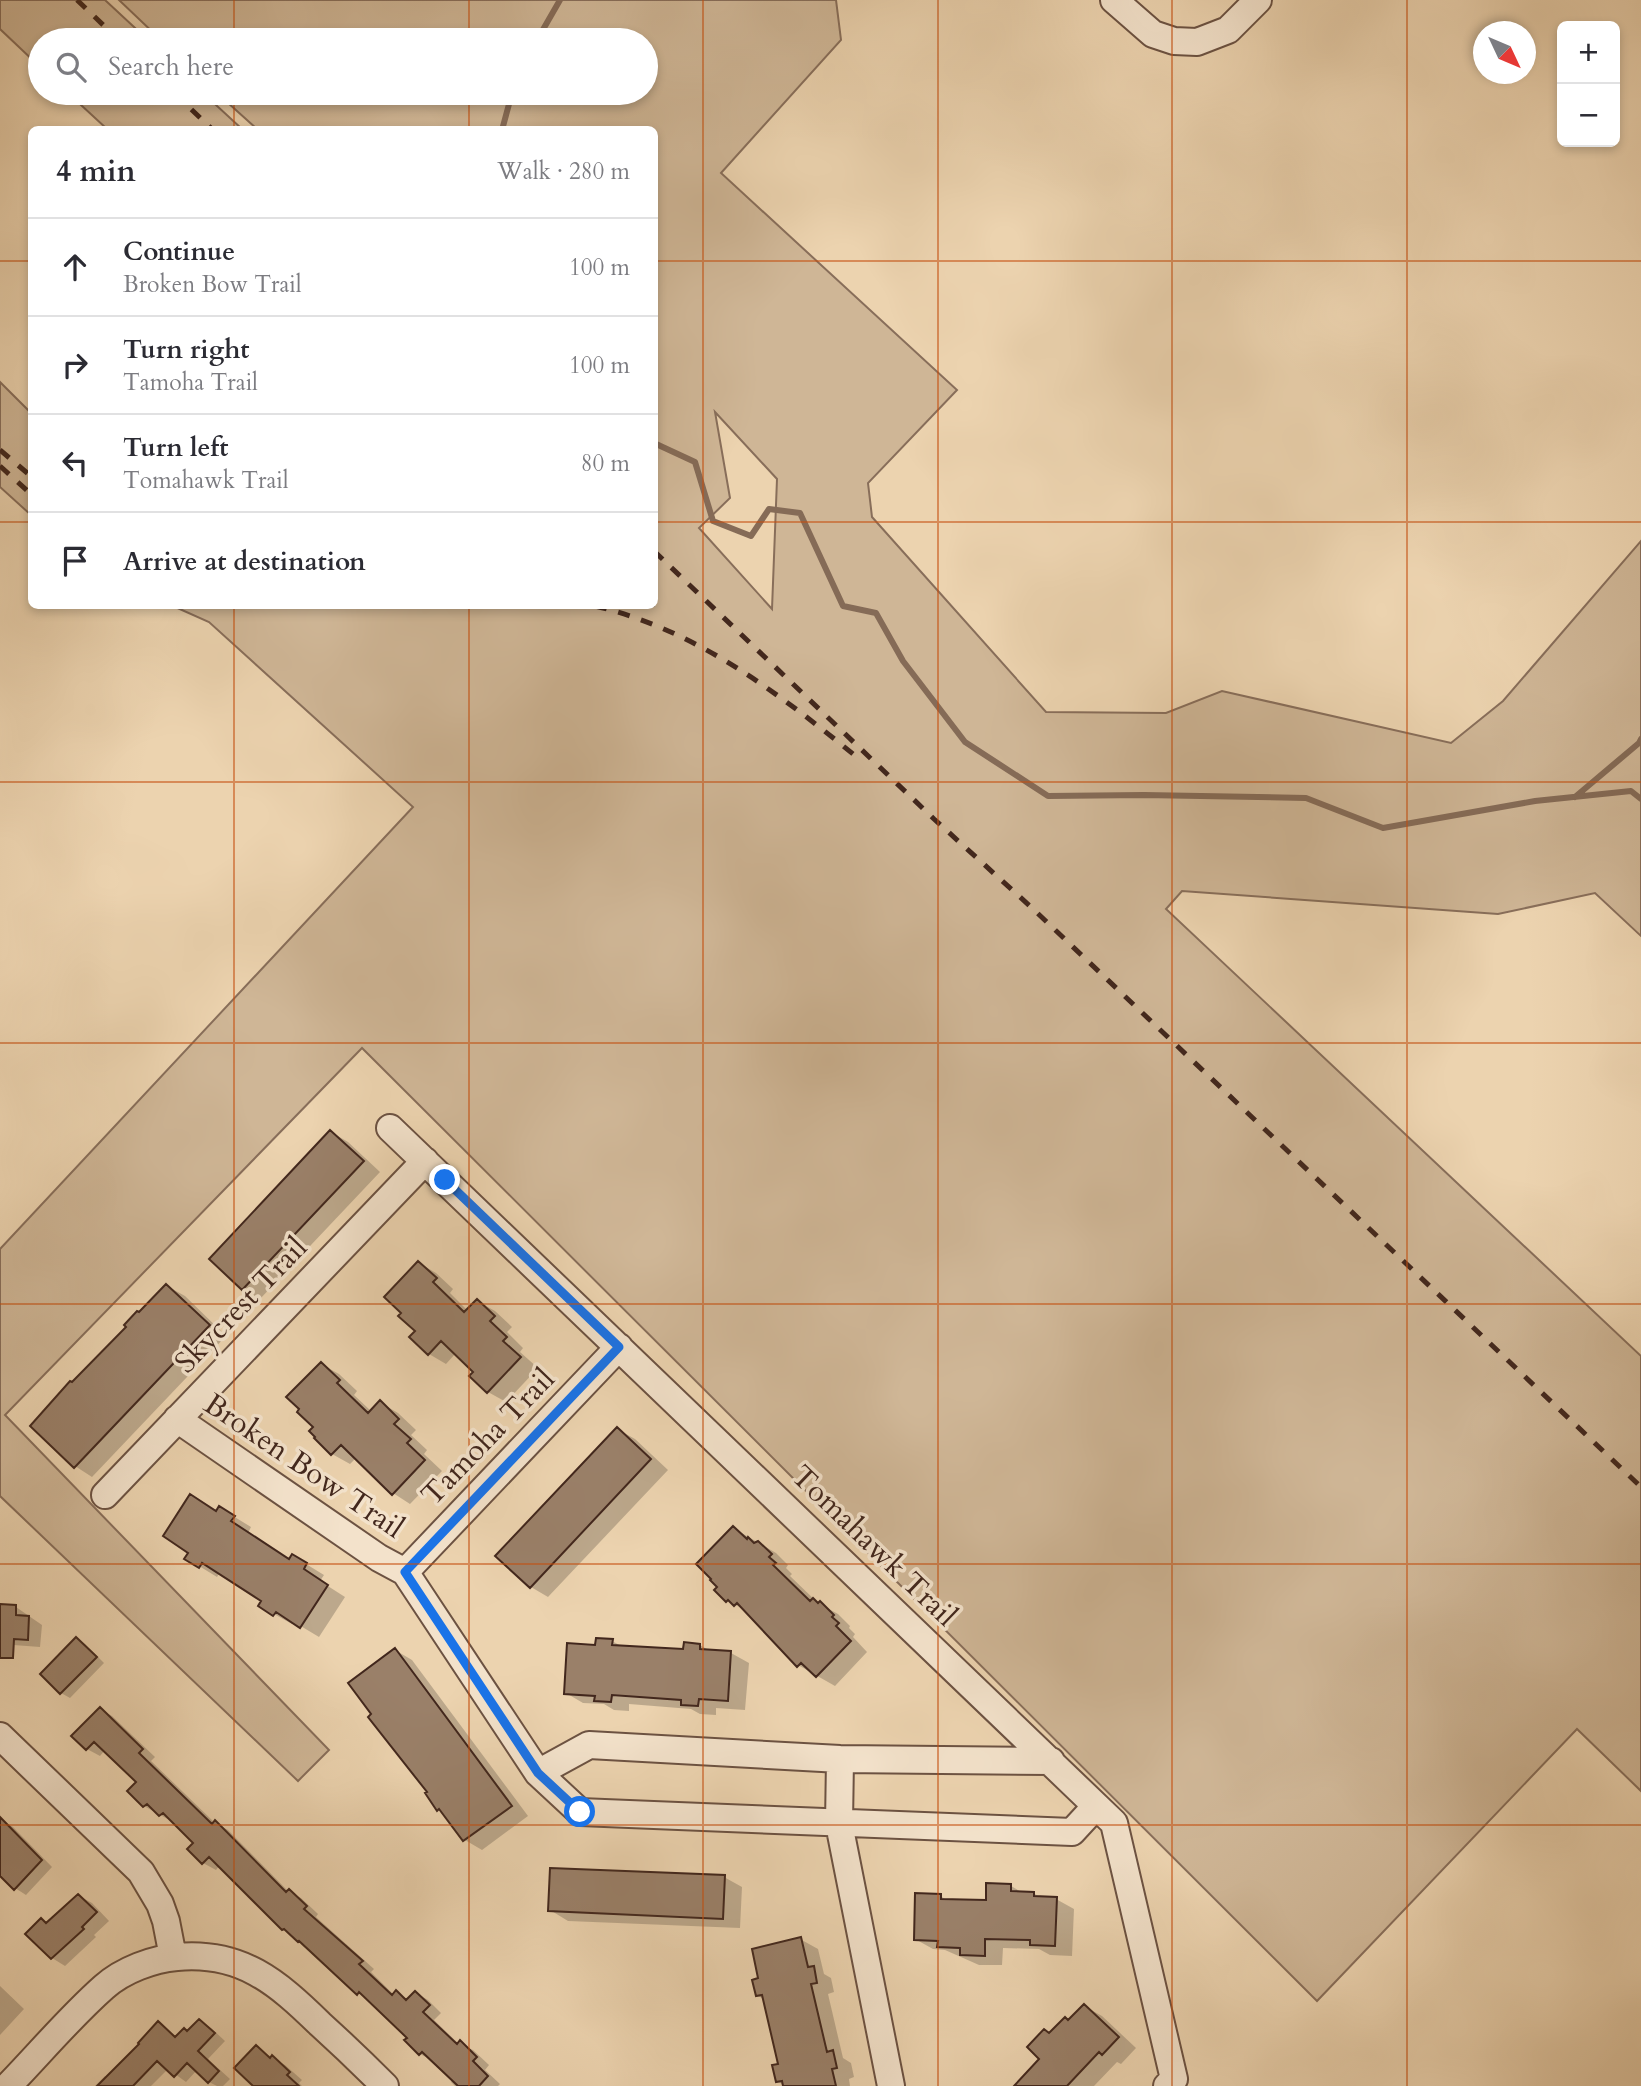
<!DOCTYPE html>
<meta charset="utf-8">
<style>
body{margin:0;font-family:Cardo,serif;background:#f2f2f3;color:#2b2b33}
.controls{position:absolute;right:21px;top:21px;display:grid;overflow:hidden;border-radius:10px;box-shadow:0 4px 10px #0003}
.controls button{width:63px;height:63px;display:grid;place-items:center;padding:0;border:0;border-bottom:2px solid #e1e1e2;background:#fff;color:#2b2b33;font:35px sans-serif}
.compass{position:absolute;left:1473px;top:21px;width:63px;height:63px;border-radius:50%;background:#fff;box-shadow:0 4px 10px #0003;rotate:134deg}
.stop{position:absolute;width:21px;height:21px;margin:-16px;border:5px solid #1a73e8;border-radius:50%;background:#fff}
.stop.end{background:#1a73e8;border-color:#fff;box-shadow:0 2px 7px #0008}
.list{margin:0;padding:0;list-style:none}
h2{display:flex;justify-content:space-between;align-items:center;height:91px;margin:0;padding:0 28px;font-size:30px}
h2 small{font-size:23px;font-weight:400;color:#7c7c81}
.list li{display:grid;grid-template-columns:46px 1fr auto;gap:21px;align-items:center;box-sizing:border-box;height:98px;padding:0 28px;border-top:2px solid #e1e1e2}
.list b{display:block;font-size:26px;white-space:nowrap}
.list p{margin:0;font-size:23px;white-space:nowrap;color:#7c7c81}
.list em{font-size:23px;font-style:normal;color:#7c7c81}
.icon{flex:none;width:38px;height:38px;fill:none;stroke:currentColor;stroke-width:2;stroke-linecap:round;stroke-linejoin:round}
.map{position:relative;flex:none;width:1641px;height:2086px;overflow:hidden}
.search{position:absolute;background:#fff;box-shadow:0 4px 10px #0003;left:28px;top:28px;width:630px;height:77px;display:flex;align-items:center;gap:18px;box-sizing:border-box;padding:0 24px;border-radius:38px;color:#7c7c81;font-size:26px}
.panel{position:absolute;background:#fff;box-shadow:0 4px 10px #0003;left:28px;top:126px;width:630px;height:483px;border-radius:10px}
.map>svg:first-child{display:block}
.green{fill:#cfb696;stroke:#886e5a;stroke-width:2;fill-rule:evenodd}
.shadow{fill:#0003}
.lines{fill:none;stroke-linecap:round;stroke-linejoin:round}
.stream{stroke:#856b57;stroke-width:6}
.building{fill:#9a8069;stroke:#42271d;stroke-width:2}
.minor-casing{stroke:#6c5242;stroke-width:30}
.minor{stroke:#f3e2cb;stroke-width:26}
.rail{stroke:#42271d;stroke-width:5;stroke-dasharray:12 12;stroke-linecap:butt}
.route{stroke:#1a73e8;stroke-width:9}
.grid{fill:none;stroke:#c74f0f;stroke-width:2;stroke-opacity:0.55}
.labels{text-anchor:middle;dominant-baseline:central;stroke-width:7;stroke-linejoin:round;paint-order:stroke}
.street-label{font-size:30px;fill:#42271d;stroke:#f3e2cb}
</style>
<div class="map">
<svg width="1641" height="2086" viewBox="0 0 1641 2086">
<rect width="100%" height="100%" fill="#ecd3af"/>
<filter id="stains"><feTurbulence type="fractalNoise" baseFrequency=".00286" numOctaves="4"/><feColorMatrix values="0 0 0 0 .2 0 0 0 0 .09 0 0 0 0 .02 0 0 0 .5 -.17"/></filter>
<radialGradient id="worn" r=".72"><stop offset=".6" stop-color="#630" stop-opacity="0"/><stop offset="1" stop-color="#630" stop-opacity=".3"/></radialGradient>
<!-- green -->
<path class="green" d="M0 0H105L148 40H40V67L0 29Z
M119 0H836L841 40 721 173 957 390 868 483 872 517 1046 712 1166 713 1222 691 1451 743 1503 701 1641 541V936L1595 893 1498 914 1182 891 1166 909 1641 1356V1791L1577 1729 1317 2001 362 1048 5 1415 329 1750 298 1781 0 1496V1249L413 807 209 622 173 606H654V130L257 129 217 93H646V40H161ZM715 412 777 479 772 609 699 528 730 498Z
M68 93H203L242 129H107Z
M0 382 31 413V515L0 487Z"/>
<!-- shadow -->
<path class="shadow" d="M331 1132 348 1142 380 1172 260 1299 243 1289Z
M419 1263 436 1273 453 1289 450 1293 468 1311 477 1301 495 1311 512 1327 507 1332 523 1348 520 1352 538 1368 506 1402 488 1392 475 1372 456 1353 446 1364 429 1354 417 1331Z
M167 1286 185 1296 226 1336 92 1477 75 1466 73 1384Z
M321 1364 339 1374 357 1391 354 1395 372 1412 381 1403 398 1413 416 1430 411 1435 427 1450 424 1454 442 1471 410 1504 393 1493 356 1458 350 1464 332 1454 316 1438 315 1427Z
M617 1429 635 1439 668 1470 548 1597 531 1587Z
M220 1508 251 1527 248 1533 290 1560 293 1556 324 1575 320 1581 345 1597 319 1637 294 1622 292 1624 274 1614 263 1601 220 1572 217 1577 186 1558Z
M733 1528 776 1553 788 1565 786 1568 792 1574 790 1576 818 1603 838 1614 850 1626 849 1628 855 1634 853 1637 867 1652 835 1686 798 1665 748 1612 727 1600Z
M0 1606 16 1607 42 1625 40 1647 0 1644Z
M77 1639 85 1644 104 1663 70 1698 61 1693 42 1674Z
M612 1641 623 1647 685 1651 700 1645 710 1651 731 1653 749 1663 745 1710 716 1708V1715L700 1714 691 1709 629 1704V1711L614 1710 604 1704 583 1703 566 1693 597 1647Z
M395 1650 412 1660 528 1816 482 1850 465 1840 427 1794 430 1792Z
M100 1709 112 1716 155 1757 151 1761 215 1823 228 1830 288 1891 301 1898 318 1914 316 1917 374 1969 371 1972 394 1995 396 1993 409 2000 416 1993 428 2000 441 2013 434 2020 459 2044 473 2050 489 2065 485 2070 500 2084 498 2086H455L451 2082 453 2079 433 2061 420 2054 409 2038 370 2001 358 1993 292 1934 283 1929 220 1865 216 1870 203 1863 189 1849 196 1843 173 1822 144 1806 129 1791 138 1782 105 1750 100 1756 87 1749Z
M2 1820 13 1827 52 1867 26 1895 15 1888 0 1874V1823Z
M724 1877 742 1887 740 1928 568 1921 550 1910Z
M1011 1886 1023 1893H1033L1042 1898 1056 1899 1074 1909 1072 1956 1050 1955 1039 1949 1003 1948 1002 1965H979L945 1950 933 1949 915 1939 940 1896 949 1901 987 1902Z
M79 1896 92 1903 109 1921 94 1935 96 1937 65 1966 52 1958 48 1924Z
M800 1939 818 1949 824 1974 831 1978 834 1992 828 1994 843 2058 851 2063 854 2077 849 2079 850 2086H785L777 2081 780 2065 765 2000 757 1995 760 1980Z
M0 1986 24 2009 0 2035Z
M1084 2006 1102 2016 1136 2048 1121 2064 1117 2062 1094 2086H1016L1042 2058 1050 2034 1070 2021Z
M199 2021 211 2028 225 2041 208 2059 230 2079 223 2086H217L209 2082 197 2070 186 2082 168 2069 151 2086H95L105 2076 108 2078 158 2023 177 2037 188 2032Z
M256 2048 285 2065 302 2080 299 2083 302 2086H255Z"/>
<g class="lines">
<!-- stream -->
<path class="stream" d="M537 40 560 0
M502 130 512 93
M654 443 695 462 713 521 751 536 769 509 800 513 843 606 876 613 903 661 965 742 1048 796 1144 795 1306 798 1383 828 1535 801 1631 791 1641 799
M1575 797 1639 743 1641 739"/>
</g>
<!-- building -->
<path class="building" d="M330 1130 364 1161 242 1290 209 1259Z
M418 1261 437 1278 433 1282 464 1312 477 1299 495 1316 490 1321 507 1337 503 1341 521 1357 487 1393 469 1376 473 1372 441 1341 428 1355 409 1337 415 1331 398 1316 401 1313 384 1297Z
M166 1284 210 1325 74 1468 30 1426 70 1381 72 1382 126 1327 124 1325 137 1311 139 1312Z
M321 1362 340 1380 337 1383 368 1413 380 1400 399 1419 394 1424 411 1439 407 1443 425 1460 392 1495 341 1445 331 1455 314 1438 315 1437 309 1431 313 1427 297 1412 299 1409 286 1397Z
M617 1427 651 1459 530 1588 495 1556Z
M190 1494 216 1511 219 1506 235 1516 231 1521 289 1559 292 1554 307 1563 304 1569 328 1585 300 1628 276 1612 273 1616 258 1606 261 1601 202 1563 199 1568 184 1559 188 1553 163 1536Z
M733 1526 747 1539 748 1537 754 1543 758 1541 772 1554 769 1557 776 1563 773 1565 810 1601 813 1598 818 1603 820 1601 834 1615 832 1617 839 1623 836 1626 851 1641 816 1677 801 1663 797 1667 737 1603 734 1606 728 1600 726 1602 714 1590 717 1587 710 1580 711 1579 696 1564Z
M0 1604 16 1605V1615L29 1616 28 1640 14 1639 13 1658H0Z
M76 1637 97 1657 60 1694 40 1674Z
M596 1638 613 1639 612 1645 683 1649 684 1642 700 1644V1649L731 1651 728 1701 699 1699 698 1706 681 1705V1700L612 1695 611 1702 594 1701 595 1696 564 1694 567 1643 595 1645Z
M395 1648 512 1806 463 1841 439 1809 437 1811 425 1793 427 1792 368 1717 371 1714 348 1683Z
M100 1707 143 1749 139 1753 212 1824 215 1820 286 1892 289 1889 307 1906 304 1909 363 1961 359 1964 392 1995 396 1990 406 2000 415 1991 430 2005 423 2012 457 2044 460 2040 477 2057 473 2061 488 2076 479 2086H458L422 2052 419 2055 404 2040 407 2038 359 1992 357 1995 299 1941 298 1942 284 1929 282 1930 209 1857 202 1864 187 1849 193 1843 163 1813 159 1816 147 1804 143 1807 127 1791 136 1782 94 1742 86 1750 71 1736Z
M0 1817 42 1860 14 1890 0 1876Z
M550 1868 725 1875 723 1919 548 1911Z
M986 1883 1011 1884V1891L1034 1892V1896L1057 1897 1055 1946 1030 1945V1940L985 1939V1956L960 1955V1948L937 1947 938 1941 914 1940 915 1893 941 1894V1899L986 1900Z
M78 1894 97 1912 82 1927 84 1929 51 1959 25 1934 41 1918 46 1923Z
M801 1937 808 1967 814 1966 817 1983 811 1984 827 2052 833 2050 837 2068 832 2069 836 2086H783L782 2081 776 2082 772 2065 778 2064 762 1995 756 1996 752 1980 758 1978 752 1949Z
M1084 2004 1119 2037 1102 2055 1099 2052 1067 2086H1014L1039 2059 1027 2047 1044 2029 1049 2033 1065 2017 1068 2020Z
M199 2019 215 2033 198 2051 219 2071 208 2083 187 2063 174 2077 157 2061 133 2086H97L139 2044 138 2043 158 2021 175 2037 184 2028 187 2031Z
M256 2045 270 2058 272 2055 290 2072 287 2075 299 2086H253L234 2068Z"/>
<g class="lines">
<!-- minor casing -->
<g class="minor-casing">
<path id="minor" d="M1114 0 1153 34 1174 41 1197 42 1228 30 1258 0
M390 1128 1114 1823 1174 2079 1167 2086
M177 1419 379 1558 405 1572 538 1773 580 1812 1072 1832 1096 1806
M105 1495 425 1161
M405 1572 619 1347
M0 1736 141 1872 160 1904 166 1921 173 1957
M840 1759 839 1824 891 2086
M538 1773 589 1745 840 1759 1051 1761
M8 2086C40 2053 70 2017 104 1987 123 1970 153 1959 177 1957 241 1951 277 1982 320 2024 342 2044 364 2065 385 2086"/>
</g>
<!-- minor -->
<use href="#minor" class="minor"/>
<!-- rail -->
<path class="rail" d="M77 0 119 40
M174 93 213 130
M0 450 32 477
M0 466 32 495
M654 551 934 819 1031 907 1641 1487
M595 606C697 630 778 693 858 758"/>
</g>
<g class="lines">
<!-- route -->
<path class="route" d="M445 1180 619 1347 405 1572 538 1773 580 1812"/>
</g>
<!-- grid -->
<path class="grid" d="M234 0V40M469 0V40M703 0V2086M938 0V2086M1172 0V2086M1407 0V2086M234 93V130M469 93V130M0 261H32M654 261H1641M0 522H32M654 522H1641M234 606V2086M469 606V2086M0 782H1641M0 1043H1641M0 1304H1641M0 1564H1641M0 1825H1641"/>
<g class="labels">
<!-- street labels -->
<g class="street-label">
<text transform="translate(241 1305) rotate(-46)">Skycrest Trail</text>
<text transform="translate(488 1437) rotate(-46)">Tamoha Trail</text>
<text transform="translate(304 1466) rotate(34)">Broken Bow Trail</text>
<text transform="translate(874 1546) rotate(44)">Tomahawk Trail</text>
</g>
</g>
<rect width="100%" height="100%" filter="url(#stains)"/>
<rect width="100%" height="100%" fill="url(#worn)"/>
</svg>
<div class="controls">
<button>+</button>
<button>−</button>
</div>
<svg class="compass" viewBox="-18 -18 36 36"><path d="M0-13l5 13h-10z" fill="#e53935"/><path d="M0 13l5-13h-10z" fill="#7c7c81"/></svg>
<div class="stop" style="left:580px;top:1812px"></div>
<div class="stop end" style="left:445px;top:1180px"></div>
<div class="search"><svg class="icon" aria-label="search" viewBox="0 0 24 24"><circle cx="10" cy="10" r="6"/><path d="M15 15l6 6"/></svg>Search here</div>
<section class="panel">
<h2>4 min<small>Walk · 280 m</small></h2>
<ul class="list">
<li><svg class="icon" aria-label="ahead" viewBox="0 0 24 24"><path d="M12 20V5M6 11l6-6 6 6"/></svg><div><b>Continue</b><p>Broken Bow Trail</p></div><em>100 m</em></li>
<li><svg class="icon" aria-label="right" viewBox="0 0 24 24"><path d="M7 20v-9h11M14 6l5 5-5 5"/></svg><div><b>Turn right</b><p>Tamoha Trail</p></div><em>100 m</em></li>
<li><svg class="icon" aria-label="left" viewBox="0 0 24 24"><path d="M17 20v-9H6M10 6l-5 5 5 5"/></svg><div><b>Turn left</b><p>Tomahawk Trail</p></div><em>80 m</em></li>
<li><svg class="icon" aria-label="arrive" viewBox="0 0 24 24"><path d="M6 21V4h12l-3 4 3 4H6"/></svg><div><b>Arrive at destination</b></div></li>
</ul>
</section>
</div>
